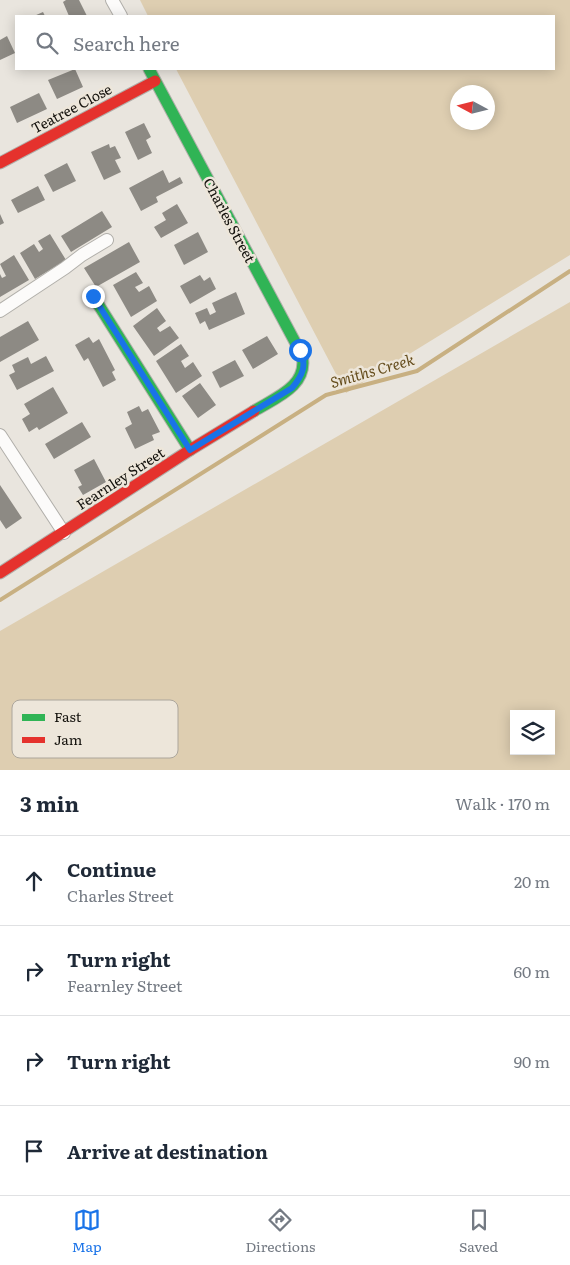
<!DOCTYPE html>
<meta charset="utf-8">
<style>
body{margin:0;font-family:Literata,serif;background:#f6f6f7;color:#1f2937}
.controls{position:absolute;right:15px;bottom:15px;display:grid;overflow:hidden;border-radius:0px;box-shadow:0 2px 12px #0003}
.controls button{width:45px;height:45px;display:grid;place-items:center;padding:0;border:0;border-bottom:1px solid #e0e1e3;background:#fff;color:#1f2937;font:25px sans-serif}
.compass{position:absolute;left:450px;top:85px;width:45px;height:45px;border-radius:50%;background:#fff;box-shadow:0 2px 12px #0003;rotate:277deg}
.stop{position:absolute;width:15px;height:15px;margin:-11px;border:4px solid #1a73e8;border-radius:50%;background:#fff}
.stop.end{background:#1a73e8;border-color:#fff;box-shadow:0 1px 5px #0008}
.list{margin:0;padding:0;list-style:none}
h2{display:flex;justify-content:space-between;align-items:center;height:65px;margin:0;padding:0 20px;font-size:21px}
h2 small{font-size:16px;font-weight:400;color:#747a83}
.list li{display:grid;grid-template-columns:32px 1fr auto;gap:15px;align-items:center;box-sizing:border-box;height:90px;padding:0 20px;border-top:1px solid #e0e1e3}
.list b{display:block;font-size:19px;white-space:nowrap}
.list p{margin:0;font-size:16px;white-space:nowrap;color:#747a83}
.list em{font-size:16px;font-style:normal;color:#747a83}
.icon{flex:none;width:28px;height:28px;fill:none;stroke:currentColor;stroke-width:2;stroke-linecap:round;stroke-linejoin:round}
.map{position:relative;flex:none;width:570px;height:770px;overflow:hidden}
.search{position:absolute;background:#fff;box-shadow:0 2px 12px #0003;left:15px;right:15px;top:15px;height:55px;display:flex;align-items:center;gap:12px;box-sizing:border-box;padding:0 18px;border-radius:0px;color:#747a83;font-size:19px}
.sheet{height:425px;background:#fff}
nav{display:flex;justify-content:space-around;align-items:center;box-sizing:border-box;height:70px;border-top:1px solid #e0e1e3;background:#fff;font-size:14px;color:#747a83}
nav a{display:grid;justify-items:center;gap:2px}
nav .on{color:#1a73e8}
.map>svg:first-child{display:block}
.green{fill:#deceb1;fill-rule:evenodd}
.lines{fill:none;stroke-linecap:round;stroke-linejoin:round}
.stream{stroke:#c8b082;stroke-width:4}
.building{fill:#8d8a84}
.street-casing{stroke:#b1afaa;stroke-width:14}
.fast-casing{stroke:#b1afaa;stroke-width:13}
.jam-casing{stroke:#b1afaa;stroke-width:13}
.street{stroke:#fcfbfa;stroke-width:12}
.fast{stroke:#30b455;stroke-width:11}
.jam{stroke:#e5322d;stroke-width:11}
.route{stroke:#1a73e8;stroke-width:6}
.labels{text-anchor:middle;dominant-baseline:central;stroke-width:5;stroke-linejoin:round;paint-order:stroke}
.street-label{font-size:14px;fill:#14120d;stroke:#ede6da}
.water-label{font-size:15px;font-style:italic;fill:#664e1e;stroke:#ede6da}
.key{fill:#ede6da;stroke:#aca69c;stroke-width:1}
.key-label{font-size:14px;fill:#14120d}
</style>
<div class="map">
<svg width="570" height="770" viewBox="0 0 570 770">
<rect width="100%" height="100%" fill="#e9e5de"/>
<!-- green -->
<path class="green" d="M140 0H570V255L346 393 176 69H554V16H148ZM458 92H488V122H458Z
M570 302V770H0V631ZM514 714H551V751H514Z"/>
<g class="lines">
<!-- stream -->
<path class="stream" d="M0 600 326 395 417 371 570 271"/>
</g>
<!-- building -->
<path class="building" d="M66 0H79L87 16H69L63 2Z
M43 12 45 16H34Z
M7 36 15 53 0 60V40Z
M75 69 83 87 57 99 48 80Z
M39 93 47 109 17 123 10 107Z
M144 123 151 137 146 140 152 153 138 160 125 132Z
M109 144 110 148 115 146 121 158 115 160 121 172 104 180 91 152Z
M67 163 76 181 53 192 44 175Z
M163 170 169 183 180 177 183 183 156 197 158 202 141 211 129 188Z
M38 186 45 200 18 213 11 200Z
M177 204 188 223 161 238 154 227 166 220 162 213Z
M102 211 112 227 71 252 61 236Z
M0 214 4 223 0 225Z
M198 232 208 252 184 265 174 245Z
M50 234 66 260 35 279 20 253 34 244 39 252 43 249 38 241Z
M129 242 140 262 96 287 84 268Z
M14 255 29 280 0 297V274L2 278 6 276 0 264Z
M136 272 143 283 135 287 139 292 149 286 157 301 131 317 113 285Z
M200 275 204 281 210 277 216 289 190 304 180 286Z
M236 292 245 314 209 330 205 321 200 324 195 313 207 308 210 315 216 312 212 303Z
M157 308 166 321 157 328 160 332 170 326 179 338 154 356 133 326Z
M28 321 39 340 0 362V337Z
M267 336 278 354 253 369 242 350Z
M89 337 93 343 99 339 115 370 112 372 116 380 103 387 88 358 84 361 75 345Z
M181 344 189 356 181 361 185 368 193 362 202 376 176 393 156 361Z
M46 356 54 371 17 390 9 375 15 372 12 365 28 357 31 364Z
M235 360 244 376 220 388 212 372Z
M200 383 216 405 198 418 182 396Z
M53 387 68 413 39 430 37 427 29 432 22 419 30 414 24 404Z
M139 406 142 412 148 409 160 432 152 435 154 440 135 449 125 428 132 424 127 412Z
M82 422 91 437 54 459 45 444Z
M94 459 106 482 83 495 78 487 82 485 74 470Z
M0 485 22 518 6 529 0 520Z"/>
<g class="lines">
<!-- street casing -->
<g class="street-casing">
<path id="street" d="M112 0 121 16
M0 311 65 268 82 255 107 240
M0 435 64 533"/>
</g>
<!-- fast casing -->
<g class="fast-casing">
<path id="fast" d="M149 69 302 355C309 386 275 398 254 411
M93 296 190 450"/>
</g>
<!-- jam casing -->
<g class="jam-casing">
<path id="jam" d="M0 163 155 81
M0 573 190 450 254 411"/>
</g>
<!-- street -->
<use href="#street" class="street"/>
<!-- fast -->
<use href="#fast" class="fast"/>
<!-- jam -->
<use href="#jam" class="jam"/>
</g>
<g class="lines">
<!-- route -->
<path class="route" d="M93 296 190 450 292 388C303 375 307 365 300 350"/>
</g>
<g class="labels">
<!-- street labels -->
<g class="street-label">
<text transform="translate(71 108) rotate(-28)">Teatree Close</text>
<text transform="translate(230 220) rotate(62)">Charles Street</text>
<text transform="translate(120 478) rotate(-33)">Fearnley Street</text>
</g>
<!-- water labels -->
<g class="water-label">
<text transform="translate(372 370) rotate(-16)">Smiths Creek</text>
</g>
</g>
<!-- legend -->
<rect x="12" y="700" width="166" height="58" rx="8" class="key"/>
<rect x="22" y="714" width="23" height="7" fill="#30b455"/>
<rect x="22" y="737" width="23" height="6" fill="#e5322d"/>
<g class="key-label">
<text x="54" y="722">Fast</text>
<text x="54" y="745">Jam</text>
</g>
</svg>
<div class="controls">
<button><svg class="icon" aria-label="layers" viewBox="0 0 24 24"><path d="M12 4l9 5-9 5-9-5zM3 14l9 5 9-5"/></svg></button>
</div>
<svg class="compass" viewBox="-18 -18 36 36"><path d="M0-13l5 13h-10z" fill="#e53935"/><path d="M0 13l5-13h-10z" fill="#747a83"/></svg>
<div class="stop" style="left:300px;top:350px"></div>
<div class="stop end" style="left:93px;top:296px"></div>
<div class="search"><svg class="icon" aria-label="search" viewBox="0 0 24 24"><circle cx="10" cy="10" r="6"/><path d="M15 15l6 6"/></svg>Search here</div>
</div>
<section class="sheet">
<h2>3 min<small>Walk · 170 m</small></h2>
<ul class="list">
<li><svg class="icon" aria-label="ahead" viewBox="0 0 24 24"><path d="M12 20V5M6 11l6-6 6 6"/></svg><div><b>Continue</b><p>Charles Street</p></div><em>20 m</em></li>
<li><svg class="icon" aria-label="right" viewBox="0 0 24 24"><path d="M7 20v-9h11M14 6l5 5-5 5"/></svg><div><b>Turn right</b><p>Fearnley Street</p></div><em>60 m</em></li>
<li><svg class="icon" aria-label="right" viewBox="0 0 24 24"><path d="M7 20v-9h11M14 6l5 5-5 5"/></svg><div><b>Turn right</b></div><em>90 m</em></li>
<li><svg class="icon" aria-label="arrive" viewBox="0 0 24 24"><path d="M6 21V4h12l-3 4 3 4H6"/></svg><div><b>Arrive at destination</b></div></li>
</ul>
</section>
<nav>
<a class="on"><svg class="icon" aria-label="map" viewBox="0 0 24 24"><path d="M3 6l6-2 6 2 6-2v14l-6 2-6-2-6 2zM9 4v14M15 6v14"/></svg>Map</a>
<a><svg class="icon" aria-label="directions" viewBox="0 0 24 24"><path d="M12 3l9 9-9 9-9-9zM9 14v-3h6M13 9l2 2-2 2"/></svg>Directions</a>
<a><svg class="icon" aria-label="saved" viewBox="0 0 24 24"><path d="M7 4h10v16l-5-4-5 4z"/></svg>Saved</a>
</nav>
